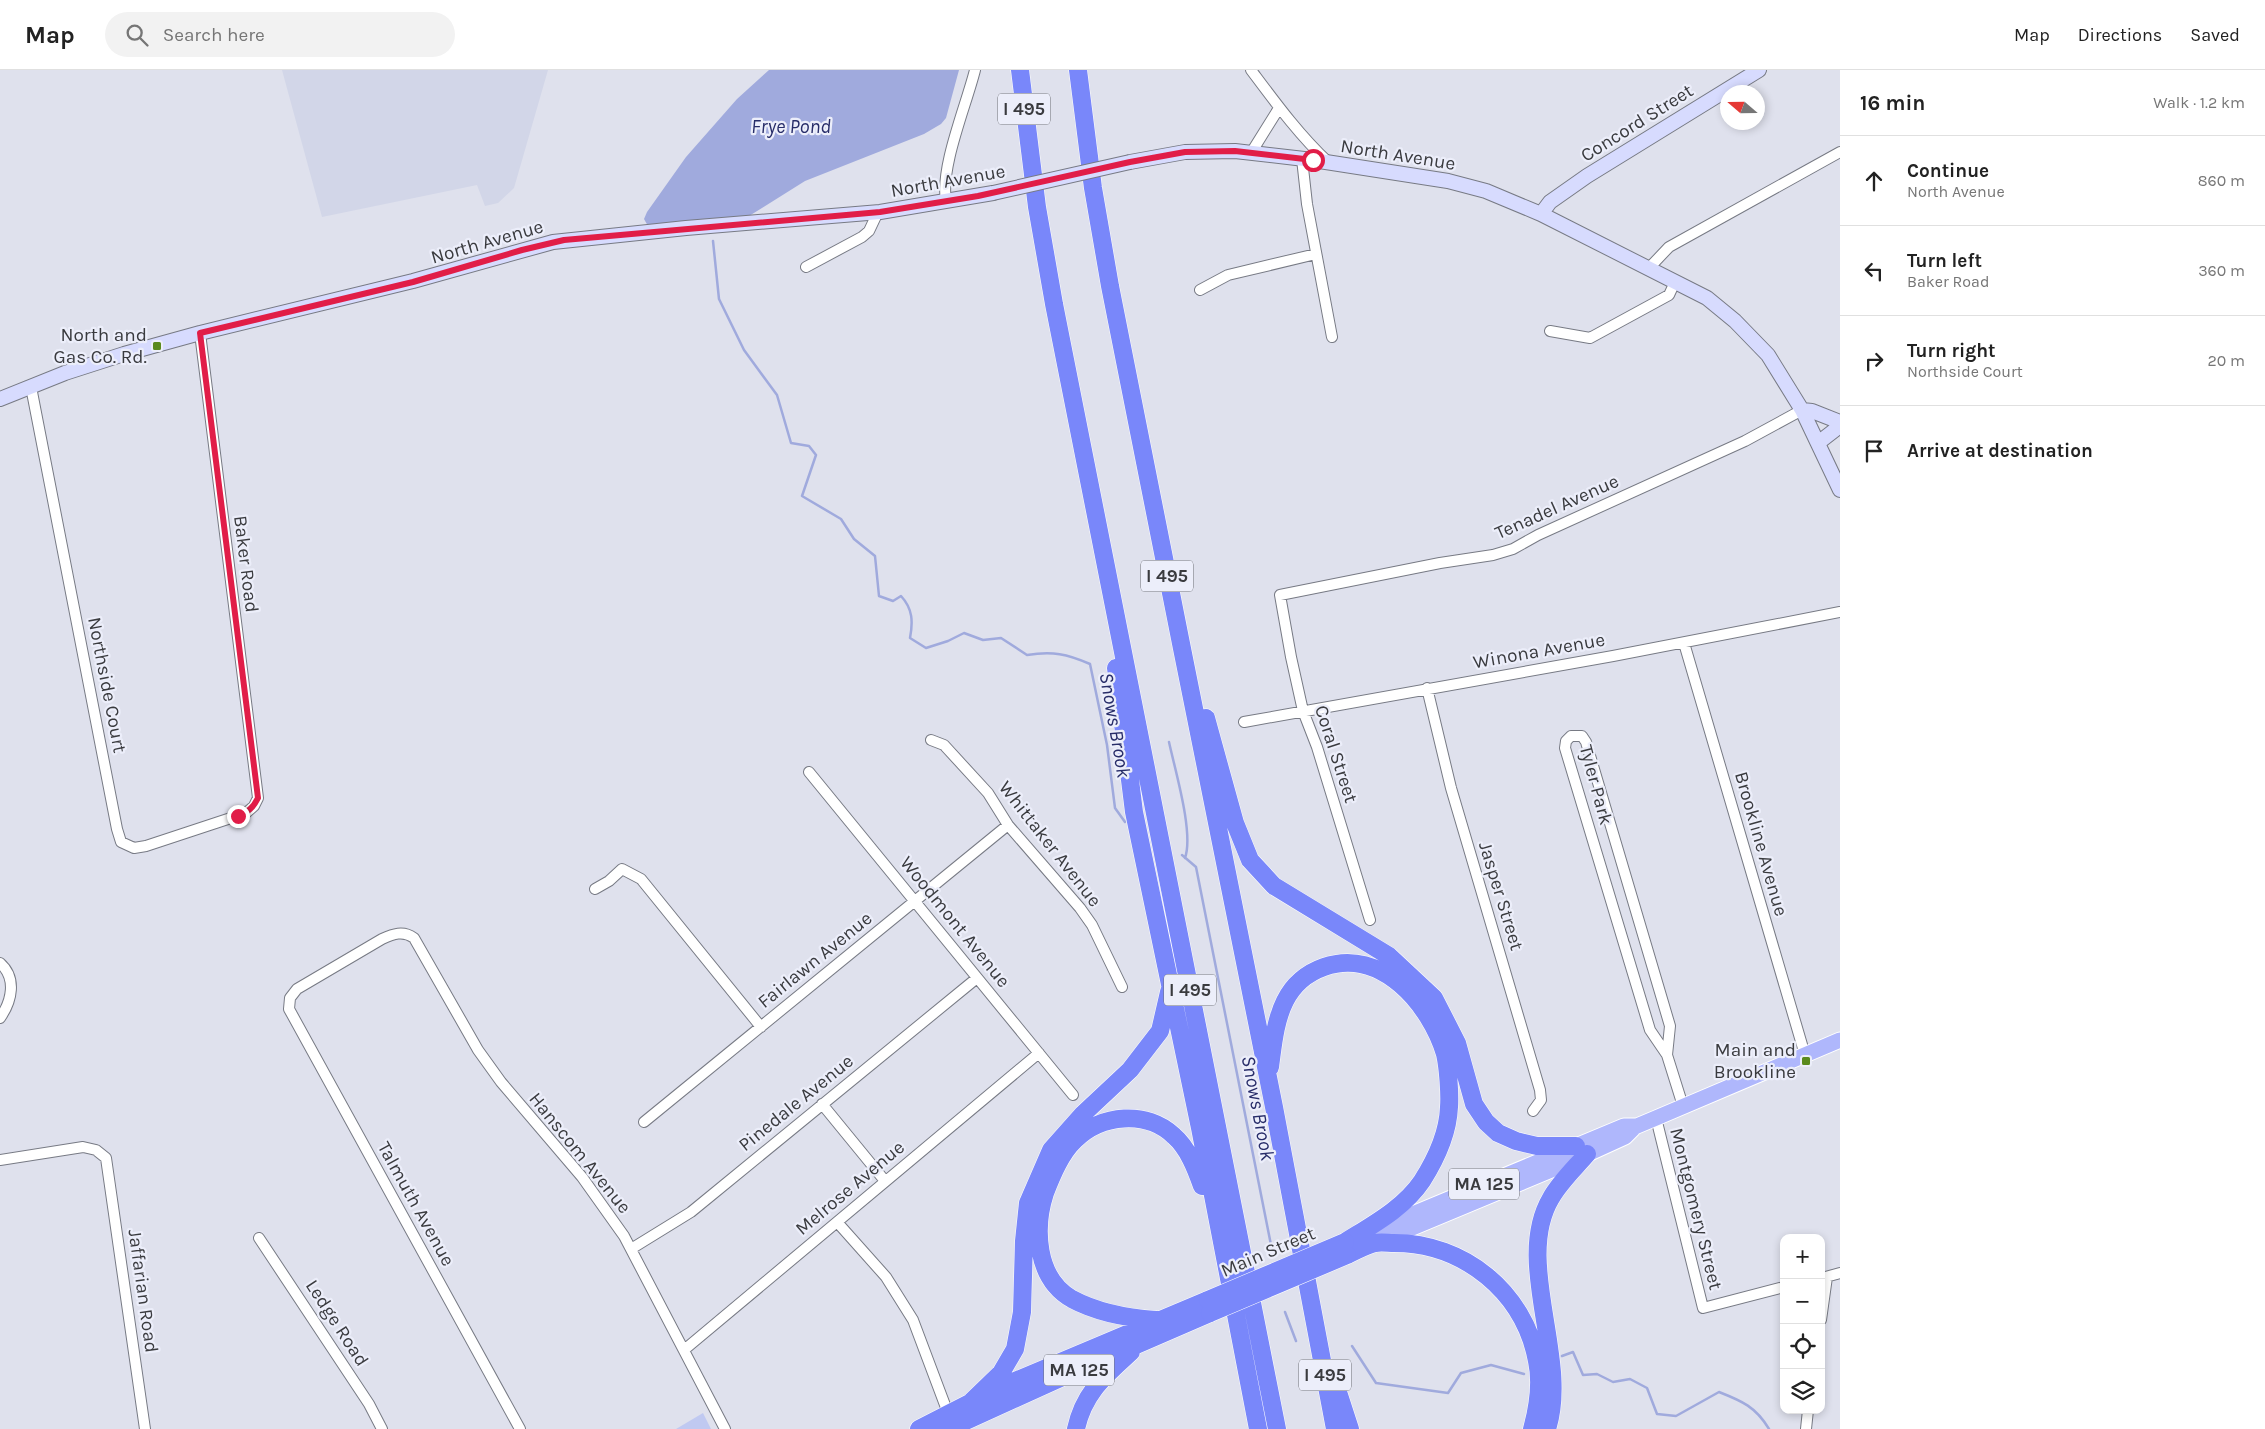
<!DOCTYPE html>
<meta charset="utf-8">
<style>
body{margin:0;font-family:Karla,sans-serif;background:#f2f2f2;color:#222}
.controls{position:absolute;right:15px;bottom:15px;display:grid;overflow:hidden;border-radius:10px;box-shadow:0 2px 8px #0003}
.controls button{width:45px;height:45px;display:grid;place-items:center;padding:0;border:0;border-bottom:1px solid #e0e0e0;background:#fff;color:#222;font:25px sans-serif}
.compass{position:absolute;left:1720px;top:15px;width:45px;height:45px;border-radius:50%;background:#fff;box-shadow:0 2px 8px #0003;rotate:290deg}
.stop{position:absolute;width:15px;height:15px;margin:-11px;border:4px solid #e11d48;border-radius:50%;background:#fff}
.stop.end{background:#e11d48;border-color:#fff;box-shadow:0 1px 5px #0008}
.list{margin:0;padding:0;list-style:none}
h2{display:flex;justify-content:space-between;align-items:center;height:65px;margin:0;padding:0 20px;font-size:21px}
h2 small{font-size:16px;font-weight:400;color:#767676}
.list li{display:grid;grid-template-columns:32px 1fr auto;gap:15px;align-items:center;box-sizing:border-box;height:90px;padding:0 20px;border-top:1px solid #e0e0e0}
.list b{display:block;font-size:19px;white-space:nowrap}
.list p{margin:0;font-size:16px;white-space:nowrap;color:#767676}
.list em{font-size:16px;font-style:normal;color:#767676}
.icon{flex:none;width:28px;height:28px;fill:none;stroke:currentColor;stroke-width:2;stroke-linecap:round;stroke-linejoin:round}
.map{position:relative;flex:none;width:1840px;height:1359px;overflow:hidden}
header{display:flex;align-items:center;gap:30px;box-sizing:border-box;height:70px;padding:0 25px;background:#fff;border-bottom:1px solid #e0e0e0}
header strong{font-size:24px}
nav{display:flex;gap:28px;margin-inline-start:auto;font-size:18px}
.search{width:350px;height:45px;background:#f2f2f2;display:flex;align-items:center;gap:12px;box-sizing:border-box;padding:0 18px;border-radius:28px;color:#767676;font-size:19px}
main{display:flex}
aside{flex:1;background:#fff}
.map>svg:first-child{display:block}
.built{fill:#d2d6e8}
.green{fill:#c0c9f1}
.water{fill:#a0aadd}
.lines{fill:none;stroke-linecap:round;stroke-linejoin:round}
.stream{stroke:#a0aadd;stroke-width:2.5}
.street-casing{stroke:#777a84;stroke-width:12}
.secondary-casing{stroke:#777a84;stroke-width:16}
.primary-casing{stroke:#fff;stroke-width:17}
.highway-casing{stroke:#fff;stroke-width:19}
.street{stroke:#fff;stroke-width:10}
.secondary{stroke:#d7dbfe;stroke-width:14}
.primary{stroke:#afb7fc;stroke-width:15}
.highway{stroke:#7987fa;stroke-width:18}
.secondary-bridge-casing{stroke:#777a84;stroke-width:16;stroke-linecap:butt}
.highway-bridge-casing{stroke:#fff;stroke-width:19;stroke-linecap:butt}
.secondary-bridge{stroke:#d7dbfe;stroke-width:14}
.highway-bridge{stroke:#7987fa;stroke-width:18}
.route{stroke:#e11d48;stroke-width:6}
.poi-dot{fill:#5a8a1d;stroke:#eceefa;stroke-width:2}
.labels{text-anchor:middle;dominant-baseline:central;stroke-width:4.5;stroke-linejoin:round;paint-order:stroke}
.shield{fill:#eceefa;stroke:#6f7177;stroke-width:1}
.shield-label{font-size:18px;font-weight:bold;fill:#3a3b3f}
.street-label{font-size:19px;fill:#3a3b3f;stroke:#eceefa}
.poi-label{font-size:19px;fill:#3a3b3f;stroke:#eceefa;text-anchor:end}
.water-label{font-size:20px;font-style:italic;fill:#282d69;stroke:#eceefa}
</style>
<header>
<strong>Map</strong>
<div class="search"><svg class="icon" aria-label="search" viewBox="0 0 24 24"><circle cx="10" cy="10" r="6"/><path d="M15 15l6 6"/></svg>Search here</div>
<nav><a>Map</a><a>Directions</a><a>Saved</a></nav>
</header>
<main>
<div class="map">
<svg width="1840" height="1359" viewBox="0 0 1840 1359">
<rect width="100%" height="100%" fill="#dfe1ed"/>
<!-- built -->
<path class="built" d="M282 0H548L514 118 498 133 485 136 477 115 322 147Z"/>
<!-- green -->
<path class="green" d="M703 1343 711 1359H676Z"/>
<!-- water -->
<path class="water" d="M769 0H959L946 48 941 54 924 64 805 111 749 146 648 156 644 149 647 142 686 87 737 29Z"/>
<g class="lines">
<!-- stream -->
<path class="stream" d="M713 171 719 229 744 280 777 325 791 373 809 376 816 385 802 426 841 449 854 469 875 486 879 526 893 531 901 526C913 539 913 552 910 568L926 578 948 571 964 563 983 570 1001 568 1027 585C1053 581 1067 584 1090 594L1107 675 1115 738 1125 752
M1169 672C1175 700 1194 763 1185 788
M1182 785 1196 797 1273 1185
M1285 1242 1296 1271
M1352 1276 1376 1313 1448 1323 1461 1303 1491 1295 1524 1304
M1562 1286 1573 1282 1583 1305 1597 1304 1613 1312 1630 1309 1647 1318 1657 1344 1676 1346 1719 1322C1742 1331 1756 1337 1769 1359"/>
<!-- street casing -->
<g class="street-casing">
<path id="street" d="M1251 0C1275 32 1299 65 1328 92
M1251 83 1279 38
M1302 89 1307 134 1332 267
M946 131C940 97 966 36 975 0
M806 197 862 167 869 161 878 142
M1649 198 1669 177 1840 82
M1200 220 1228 205 1316 184
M1550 261 1590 268 1669 225 1675 212
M31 317 117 759 121 772 134 778 146 776 246 743 254 736 258 728 200 263
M1684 573 1805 985
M1427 618 1451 718 1540 1020 1541 1030 1533 1041
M1244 652 1613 586 1840 542
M931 670 944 675 988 723 1008 755 1080 838 1092 855 1122 917
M809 702 1073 1025
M595 819 609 811 622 799 641 809 761 957
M1370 850 1317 677 1303 641 1291 587 1280 525 1440 493 1493 485 1513 479 1538 465 1745 371 1802 340
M0 893C17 908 12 931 0 948
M1667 985 1670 956 1586 672 1582 666H1571L1566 671 1565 678 1650 960 1667 985 1683 1036
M822 1034 885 1111
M1656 1048 1703 1238 1784 1217
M644 1052 1008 755
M0 1090 83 1077 96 1080 106 1088 145 1359
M837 1152 886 1207 913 1250 948 1343
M259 1168 369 1334 382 1359
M631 1179 691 1142 977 908
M1822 1208 1840 1203
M1821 1250 1827 1207
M684 1280 1039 983
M520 1359 289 939 290 928 297 919 382 869C393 864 403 860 414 868L478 980 501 1012 582 1107 624 1166 725 1359
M1806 1359 1808 1340"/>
</g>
<!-- secondary casing -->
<g class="secondary-casing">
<path id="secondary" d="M1130 92 1185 82 1235 81 1313 90 1448 111 1486 121 1541 144 1707 228 1735 251 1768 285 1802 340 1812 341 1840 352
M1541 144 1550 132 1587 106 1759 0
M0 329 65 303 124 284 200 263 413 211 553 172 686 158 880 142 993 123
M1802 340 1840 420
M1818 373 1840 356"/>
</g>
<!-- primary casing -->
<g class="primary-casing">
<path id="primary" d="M1372 1161 1624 1056H1637L1656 1048 1840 970
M1376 1173 1568 1093 1625 1067 1633 1059"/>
</g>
<!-- highway casing -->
<g class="highway-casing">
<path id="highway" d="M1020 0 1037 137 1054 234 1277 1359
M1078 0 1093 118 1110 216C1164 490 1219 763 1274 1037 1295 1144 1314 1252 1335 1359
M1116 598 1134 742 1200 1058 1258 1359
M1206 648 1235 753 1250 790 1274 816 1389 886 1434 928 1457 973 1474 1034 1486 1052 1498 1063 1516 1071 1537 1076H1576
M1270 997C1273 975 1275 951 1285 931 1293 915 1307 903 1324 897 1381 877 1430 934 1445 984 1448 997 1450 1024 1449 1037 1448 1063 1436 1089 1422 1111 1404 1138 1372 1155 1345 1172
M1347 1185C1356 1181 1366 1175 1375 1173 1381 1172 1388 1173 1394 1173 1464 1173 1524 1222 1537 1291 1542 1314 1538 1337 1532 1359
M1156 1250C1126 1248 1098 1243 1072 1229 1035 1208 1034 1157 1045 1123 1052 1105 1061 1083 1075 1070 1101 1044 1147 1040 1174 1066 1188 1078 1196 1099 1202 1116
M1337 1319 1350 1359
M972 1331 1001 1303 1015 1279 1022 1242 1024 1171 1028 1133 1051 1080 1083 1044 1130 1000 1160 961 1169 922
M919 1359 1001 1317 1208 1230
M948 1359 1069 1304 1210 1243
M1076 1359C1084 1322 1105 1306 1131 1282
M1547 1359C1570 1288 1513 1192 1551 1128 1560 1112 1575 1098 1587 1084"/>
</g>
<!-- street -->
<use href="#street" class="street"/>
<!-- secondary -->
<use href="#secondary" class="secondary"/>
<!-- primary -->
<use href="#primary" class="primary"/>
<!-- highway -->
<use href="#highway" class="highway"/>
<!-- secondary-bridge casing -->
<g class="secondary-bridge-casing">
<path id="secondary-bridge" d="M993 123 1130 92"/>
</g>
<!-- highway-bridge casing -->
<g class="highway-bridge-casing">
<path id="highway-bridge" d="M1208 1230 1345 1172
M1210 1243 1347 1185"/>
</g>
<!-- secondary-bridge -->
<use href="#secondary-bridge" class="secondary-bridge"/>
<!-- highway-bridge -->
<use href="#highway-bridge" class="highway-bridge"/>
</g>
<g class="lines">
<!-- route -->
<path class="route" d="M238 746C248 742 253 738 258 728L200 263 413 212 522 180 564 170 880 142 978 126 1130 92 1185 82 1235 81 1313 90"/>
</g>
<!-- markers -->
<g class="poi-dot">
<rect x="152" y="271" width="10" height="10" rx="2.5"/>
<rect x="1801" y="986" width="10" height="10" rx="2.5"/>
</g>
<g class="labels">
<!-- shield labels -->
<g class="shield">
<rect x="998" y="23.5" width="52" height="31" rx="4"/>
<rect x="1141" y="490.5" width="52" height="31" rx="4"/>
<rect x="1164" y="904.5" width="52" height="31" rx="4"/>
<rect x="1449" y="1098.5" width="70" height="31" rx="4"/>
<rect x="1044" y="1284.5" width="70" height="31" rx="4"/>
<rect x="1299" y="1289.5" width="52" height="31" rx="4"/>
</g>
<g class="shield-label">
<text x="1024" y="39">I 495</text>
<text x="1167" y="506">I 495</text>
<text x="1190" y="920">I 495</text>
<text x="1484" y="1114">MA 125</text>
<text x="1079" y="1300">MA 125</text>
<text x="1325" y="1305">I 495</text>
</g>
<!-- street labels -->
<g class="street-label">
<text transform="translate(1637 53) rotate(-32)">Concord Street</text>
<text transform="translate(1398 85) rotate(9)">North Avenue</text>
<text transform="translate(948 111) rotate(-10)">North Avenue</text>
<text transform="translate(487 172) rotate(-16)">North Avenue</text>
<text transform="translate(1557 437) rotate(-24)">Tenadel Avenue</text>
<text transform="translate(246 494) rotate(83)">Baker Road</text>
<text transform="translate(1539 581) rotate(-10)">Winona Avenue</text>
<text transform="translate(107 615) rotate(79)">Northside Court</text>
<text transform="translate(1336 684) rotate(72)">Coral Street</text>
<text transform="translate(1596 715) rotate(75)">Tyler Park</text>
<text transform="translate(1050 774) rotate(52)">Whittaker Avenue</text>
<text transform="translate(1761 774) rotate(74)">Brookline Avenue</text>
<text transform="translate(1501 826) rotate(73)">Jasper Street</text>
<text transform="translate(955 852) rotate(51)">Woodmont Avenue</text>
<text transform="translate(815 890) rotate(-39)">Fairlawn Avenue</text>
<text transform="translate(796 1033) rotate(-39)">Pinedale Avenue</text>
<text transform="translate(580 1083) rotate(51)">Hanscom Avenue</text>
<text transform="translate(850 1118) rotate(-40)">Melrose Avenue</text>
<text transform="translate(416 1134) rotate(61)">Talmuth Avenue</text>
<text transform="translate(1696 1139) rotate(76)">Montgomery Street</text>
<text transform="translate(1268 1182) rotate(-23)">Main Street</text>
<text transform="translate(143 1221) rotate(82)">Jaffarian Road</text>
<text transform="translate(337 1253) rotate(57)">Ledge Road</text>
</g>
<!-- poi labels -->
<g class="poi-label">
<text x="147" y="265">North and<tspan x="147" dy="22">Gas Co. Rd.</tspan></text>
<text x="1796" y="980">Main and<tspan x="1796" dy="22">Brookline</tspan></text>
</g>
<!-- water labels -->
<g class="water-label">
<text x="791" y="56">Frye Pond</text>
<text transform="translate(1115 655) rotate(80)">Snows Brook</text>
<text transform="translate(1258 1038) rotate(79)">Snows Brook</text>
</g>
</g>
</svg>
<div class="controls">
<button>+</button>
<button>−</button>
<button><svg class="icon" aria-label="locate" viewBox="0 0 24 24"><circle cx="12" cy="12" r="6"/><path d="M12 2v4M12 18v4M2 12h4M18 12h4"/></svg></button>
<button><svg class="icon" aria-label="layers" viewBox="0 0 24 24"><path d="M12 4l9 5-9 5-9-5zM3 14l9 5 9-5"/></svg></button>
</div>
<svg class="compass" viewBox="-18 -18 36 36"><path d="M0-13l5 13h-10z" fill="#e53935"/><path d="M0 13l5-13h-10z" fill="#767676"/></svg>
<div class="stop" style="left:1313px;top:90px"></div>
<div class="stop end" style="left:238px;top:746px"></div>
</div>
<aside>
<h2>16 min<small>Walk · 1.2 km</small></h2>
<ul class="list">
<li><svg class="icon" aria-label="ahead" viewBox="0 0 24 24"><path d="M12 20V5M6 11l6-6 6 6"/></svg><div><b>Continue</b><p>North Avenue</p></div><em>860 m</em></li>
<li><svg class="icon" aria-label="left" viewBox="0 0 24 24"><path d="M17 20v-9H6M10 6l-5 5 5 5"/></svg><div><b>Turn left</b><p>Baker Road</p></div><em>360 m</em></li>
<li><svg class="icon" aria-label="right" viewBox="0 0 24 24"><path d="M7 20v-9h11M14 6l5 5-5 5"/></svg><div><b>Turn right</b><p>Northside Court</p></div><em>20 m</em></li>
<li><svg class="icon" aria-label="arrive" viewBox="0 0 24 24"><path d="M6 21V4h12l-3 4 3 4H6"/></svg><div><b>Arrive at destination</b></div></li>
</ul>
</aside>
</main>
